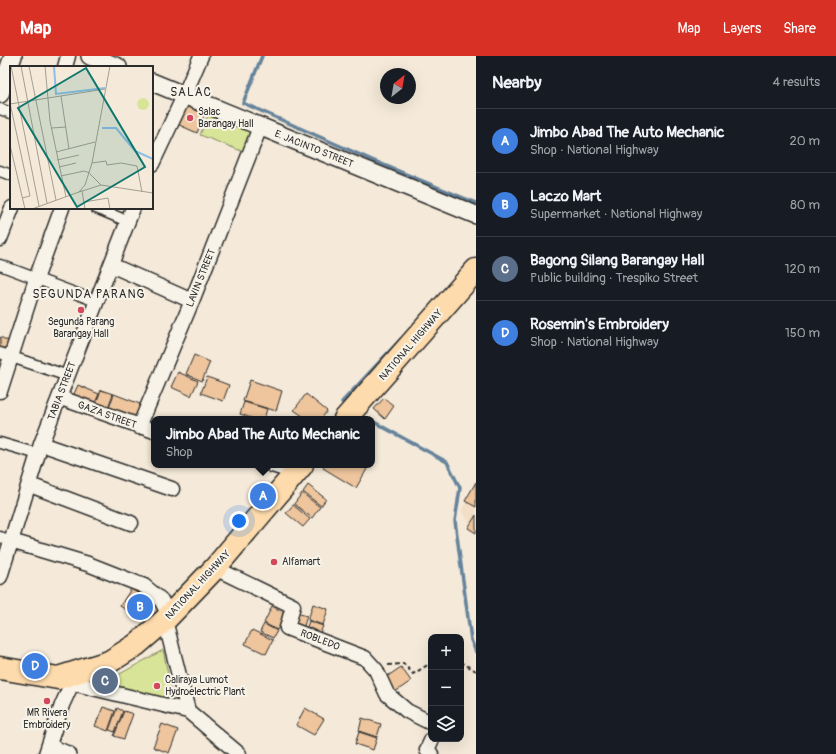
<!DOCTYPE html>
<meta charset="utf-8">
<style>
body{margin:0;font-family:Pangolin,sans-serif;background:#242831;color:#f1f3f6}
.controls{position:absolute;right:12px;bottom:12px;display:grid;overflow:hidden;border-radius:8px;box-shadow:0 4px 16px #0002}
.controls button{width:36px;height:36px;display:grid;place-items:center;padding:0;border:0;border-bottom:1px solid #363941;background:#171b24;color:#f1f3f6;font:20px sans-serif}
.compass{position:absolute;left:380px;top:12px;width:36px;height:36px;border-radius:50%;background:#171b24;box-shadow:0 4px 16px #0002;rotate:31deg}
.you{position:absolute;left:239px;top:465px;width:14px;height:14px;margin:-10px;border:3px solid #fff;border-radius:50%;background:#1a73e8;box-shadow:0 0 0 6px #1a73e833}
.badge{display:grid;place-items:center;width:26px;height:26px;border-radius:50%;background:#d93025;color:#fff;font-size:13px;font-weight:700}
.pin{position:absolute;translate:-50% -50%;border:2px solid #fff;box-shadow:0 1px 4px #0006}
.popup{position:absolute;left:151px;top:360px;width:224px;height:52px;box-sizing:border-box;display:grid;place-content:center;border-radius:8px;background:#171b24;filter:drop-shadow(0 1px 3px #0005);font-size:13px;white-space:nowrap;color:#9ea1a6}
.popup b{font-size:15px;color:#f1f3f6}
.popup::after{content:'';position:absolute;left:50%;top:100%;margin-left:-8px;border:8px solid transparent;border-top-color:#171b24}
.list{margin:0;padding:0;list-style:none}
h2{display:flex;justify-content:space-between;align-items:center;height:52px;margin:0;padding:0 16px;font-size:17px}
h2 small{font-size:13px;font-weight:400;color:#9ea1a6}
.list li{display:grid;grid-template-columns:26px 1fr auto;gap:12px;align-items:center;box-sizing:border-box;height:64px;padding:0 16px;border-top:1px solid #363941}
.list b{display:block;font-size:15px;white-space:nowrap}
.list p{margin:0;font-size:13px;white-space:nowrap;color:#9ea1a6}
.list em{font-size:13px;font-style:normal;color:#9ea1a6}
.icon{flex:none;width:22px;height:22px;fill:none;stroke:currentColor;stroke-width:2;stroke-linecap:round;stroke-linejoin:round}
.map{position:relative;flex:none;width:476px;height:698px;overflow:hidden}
header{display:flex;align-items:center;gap:24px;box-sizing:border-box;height:56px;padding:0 20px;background:#d93025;color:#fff}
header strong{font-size:19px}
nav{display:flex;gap:22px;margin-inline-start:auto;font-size:14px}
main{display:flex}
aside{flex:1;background:#171b24}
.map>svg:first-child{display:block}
.built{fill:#f3dfc7}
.green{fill:#d8e598;stroke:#828862}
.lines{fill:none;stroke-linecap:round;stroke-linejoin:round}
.stream{stroke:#65839c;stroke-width:3.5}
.building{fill:#eec59d;stroke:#2b2b2b}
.pedestrian-casing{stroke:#2b2b2b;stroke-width:13}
.minor-casing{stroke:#2b2b2b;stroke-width:17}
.tertiary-casing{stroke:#2b2b2b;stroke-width:20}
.primary-casing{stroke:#2b2b2b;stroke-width:25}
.path{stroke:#2b2b2b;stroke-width:2;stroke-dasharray:4 3;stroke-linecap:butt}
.pedestrian{stroke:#f7f3e8;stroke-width:10}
.minor{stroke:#f7f3e8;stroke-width:14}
.tertiary{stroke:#f7f3e8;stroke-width:17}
.primary{stroke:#fedbac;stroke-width:22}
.poi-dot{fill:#d1495b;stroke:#f7f3e8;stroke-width:1.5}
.labels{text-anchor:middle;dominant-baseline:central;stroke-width:4;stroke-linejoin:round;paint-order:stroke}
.poi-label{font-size:10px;fill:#2b2b2b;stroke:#f7f3e8;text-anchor:start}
.street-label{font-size:10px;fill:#2b2b2b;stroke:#f7f3e8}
.quarter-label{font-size:12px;letter-spacing:1px;fill:#2b2b2b;stroke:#f7f3e8}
.inset-river{fill:none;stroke:#8cbee8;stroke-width:2}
.inset-road{fill:none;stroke:#a49e93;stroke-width:1}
.view{fill:#0f766e;fill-opacity:0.15;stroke:#0f766e;stroke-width:2}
.inset-edge{fill:none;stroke:#2b2b2b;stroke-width:2}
</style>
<header>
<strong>Map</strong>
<nav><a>Map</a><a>Layers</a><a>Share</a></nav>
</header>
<main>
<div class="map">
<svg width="476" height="698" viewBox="0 0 476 698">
<rect width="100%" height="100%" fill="#f5ead9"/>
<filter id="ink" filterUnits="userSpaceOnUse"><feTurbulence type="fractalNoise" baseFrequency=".025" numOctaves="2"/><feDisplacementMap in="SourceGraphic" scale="8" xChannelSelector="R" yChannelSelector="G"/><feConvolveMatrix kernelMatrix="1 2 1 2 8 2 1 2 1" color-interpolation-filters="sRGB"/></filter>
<g filter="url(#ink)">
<!-- built -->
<path class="built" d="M476 423V476L461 455Z"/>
<!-- green -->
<path class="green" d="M208 59 252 76 244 96 200 79Z
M163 594 173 642 164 647 117 635 118 619Z"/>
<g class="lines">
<!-- stream -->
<path class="stream" d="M262 0 243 47 372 104 476 147
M347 350 342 346 401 283
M372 365 447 406 460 432 455 465 471 584 476 596"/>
</g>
<!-- building -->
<path class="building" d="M184 47 205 57 197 77 175 67Z
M0 281 9 285 4 297 0 295Z
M194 299 210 306 202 325 186 318Z
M178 316 198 325 191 340 171 331Z
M207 321 229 329 223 345 201 337Z
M250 324 282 335 276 355 243 345Z
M78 329 99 338 94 349 73 340Z
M101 334 113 338 107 354 95 350Z
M114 338 148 351 142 367 108 354Z
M306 338 327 355 321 363H307L294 354Z
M384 342 394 350 385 363 374 353Z
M244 346 267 353 264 363H254L240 358Z
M325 409H360L367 413 356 432 323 412Z
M476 426V451L465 445Z
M308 429 326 443 321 450 303 436Z
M302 437 320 451 312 462 294 448Z
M293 449 310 463 303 471 286 457Z
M476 459V477L468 472Z
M131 533 160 551 149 568 120 550Z
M313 548 328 553 323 569 308 564Z
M272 550 286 558 277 574 264 567Z
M293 556 307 560 303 573 289 569Z
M309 565 323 570 318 582 305 577Z
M264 568 277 575 273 582 260 576Z
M252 574 273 584 266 598 245 588Z
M401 611 411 625 392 638 382 624Z
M99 618 112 620 110 631 98 629Z
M103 651 115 655 108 675 95 670Z
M117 652 123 655 115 676 109 674Z
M305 652 324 663 314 679 296 669Z
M124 655 133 658 124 683 114 680Z
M362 662 381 668 377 681 359 675Z
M162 668 178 674 169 697 153 691Z
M359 676 377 682 373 694 355 688Z"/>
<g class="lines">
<!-- pedestrian casing -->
<g class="pedestrian-casing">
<path id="pedestrian" d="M0 53 11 57
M0 115 11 119
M96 152 127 165
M0 209 96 245
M0 297 68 320
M0 387 38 398
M0 481 11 485"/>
</g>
<!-- minor casing -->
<g class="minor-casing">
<path id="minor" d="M65 11 68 0
M152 108 184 40 201 0
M0 183 12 152
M111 209 192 245
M0 335 36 223 62 152
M61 342 154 375
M139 371 192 245 260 71
M41 388 172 433
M272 409 295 416
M30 429 131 467
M11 485 88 508 144 530 161 544 169 559
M215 512 293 550 287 572 365 602 376 614 387 638 407 655 431 667
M0 521 41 388 133 152
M59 622 72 627 188 655 165 564
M188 655 239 698
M50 690 69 698
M46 698 62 649 72 627
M431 698 427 694 432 683"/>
</g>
<!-- tertiary casing -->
<g class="tertiary-casing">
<path id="tertiary" d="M90 0 118 11
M152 26 476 159
M0 38 13 0"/>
</g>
<!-- primary casing -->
<g class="primary-casing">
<path id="primary" d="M345 363 476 214
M0 612 58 622 109 606 136 589 165 564 215 512 302 409"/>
</g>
<!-- path -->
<path class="path" d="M461 606 476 615
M388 609 404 608 413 618 431 607"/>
<!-- pedestrian -->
<use href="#pedestrian" class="pedestrian"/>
<!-- minor -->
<use href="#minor" class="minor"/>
<!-- tertiary -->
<use href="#tertiary" class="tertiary"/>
<!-- primary -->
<use href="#primary" class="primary"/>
</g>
</g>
<!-- markers -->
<g class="poi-dot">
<circle cx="190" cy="62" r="4"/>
<circle cx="81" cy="254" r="4"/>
<circle cx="274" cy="506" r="4"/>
<circle cx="157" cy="630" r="4"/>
<circle cx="47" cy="645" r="4"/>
</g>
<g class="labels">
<!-- poi labels -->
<g class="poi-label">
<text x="198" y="56">Salac<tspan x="198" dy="12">Barangay Hall</tspan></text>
<text x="81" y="266" text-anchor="middle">Segunda Parang<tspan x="81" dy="12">Barangay Hall</tspan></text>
<text x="282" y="506">Alfamart</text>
<text x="165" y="624">Caliraya Lumot<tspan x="165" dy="12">Hydroelectric Plant</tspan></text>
<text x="47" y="657" text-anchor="middle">MR Rivera<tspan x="47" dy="12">Embroidery</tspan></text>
</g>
<!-- street labels -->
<g class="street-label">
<text transform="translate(314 93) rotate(22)">E. JACINTO STREET</text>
<text transform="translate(201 222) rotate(-68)">LAVIN STREET</text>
<text transform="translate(411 289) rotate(-49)">NATIONAL HIGHWAY</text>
<text transform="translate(62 335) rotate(-69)">TABIA STREET</text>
<text transform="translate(107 359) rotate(20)">GAZA STREET</text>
<text transform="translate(198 529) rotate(-47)">NATIONAL HIGHWAY</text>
<text transform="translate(320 584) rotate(21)">ROBLEDO</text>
</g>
<!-- quarter labels -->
<g class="quarter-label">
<text x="191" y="36">SALAC</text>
<text x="89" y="238">SEGUNDA PARANG</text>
</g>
</g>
<!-- overview -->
<g transform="translate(10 10)">
<rect width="143" height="143" fill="#f5ead9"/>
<path d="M127 38a6 6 0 1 1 12 0a6 6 0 1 1-12 0Z" fill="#d8e598"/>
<path class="inset-river" d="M44 0 46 28 95 22M92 62H106L125 85 143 93"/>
<path class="inset-road" d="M1 0 29 140M11 0 37 137M19 0 46 134M35 0 40 55 56 131M51 30 59 83M0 37 20 130 12 132M0 38 95 23M42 62 56 61M0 79 15 143M46 86 85 76M47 94 69 89M82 97 96 95 97 99 111 97 127 100 132 126M49 101 66 97M51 110 74 105 80 107M91 119 143 127M72 125 75 143M69 126 91 119 80 108M74 136 98 132 100 143M22 143 69 126 75 119 82 97 100 0"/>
<path class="view" d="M76 2 135 101 67 141 8 42Z"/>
<rect width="143" height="143" class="inset-edge"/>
</g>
</svg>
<div class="controls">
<button>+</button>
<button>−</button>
<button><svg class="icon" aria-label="layers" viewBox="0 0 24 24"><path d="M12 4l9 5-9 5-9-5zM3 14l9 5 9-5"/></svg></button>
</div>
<svg class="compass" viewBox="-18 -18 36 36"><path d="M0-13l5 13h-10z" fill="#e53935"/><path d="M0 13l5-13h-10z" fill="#9ea1a6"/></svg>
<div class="you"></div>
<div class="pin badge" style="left:263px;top:440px;background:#3f7fe0">A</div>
<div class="popup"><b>Jimbo Abad The Auto Mechanic</b>Shop</div>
<div class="pin badge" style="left:140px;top:551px;background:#3f7fe0">B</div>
<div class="pin badge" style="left:105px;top:625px;background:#5c6f8a">C</div>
<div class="pin badge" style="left:35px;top:610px;background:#3f7fe0">D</div>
</div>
<aside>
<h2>Nearby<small>4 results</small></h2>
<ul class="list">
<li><span class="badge" style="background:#3f7fe0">A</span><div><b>Jimbo Abad The Auto Mechanic</b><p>Shop · National Highway</p></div><em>20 m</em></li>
<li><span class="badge" style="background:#3f7fe0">B</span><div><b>Laczo Mart</b><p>Supermarket · National Highway</p></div><em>80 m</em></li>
<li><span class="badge" style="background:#5c6f8a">C</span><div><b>Bagong Silang Barangay Hall</b><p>Public building · Trespiko Street</p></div><em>120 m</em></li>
<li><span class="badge" style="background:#3f7fe0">D</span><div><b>Rosemin's Embroidery</b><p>Shop · National Highway</p></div><em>150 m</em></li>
</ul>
</aside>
</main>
